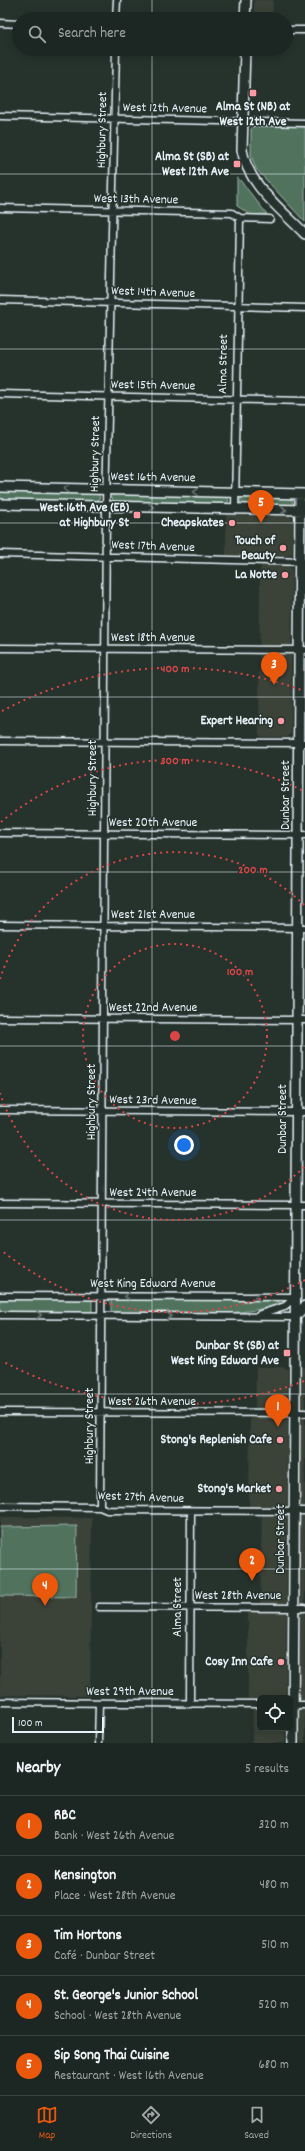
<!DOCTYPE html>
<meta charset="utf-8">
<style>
body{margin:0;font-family:Dekko,sans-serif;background:#252e2a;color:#f1f3f6}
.controls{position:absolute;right:12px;bottom:12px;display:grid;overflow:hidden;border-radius:6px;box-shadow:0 2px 10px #0003}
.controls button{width:36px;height:36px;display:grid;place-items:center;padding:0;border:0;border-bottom:1px solid #3a4340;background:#1c2622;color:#f1f3f6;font:20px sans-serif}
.scale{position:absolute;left:12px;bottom:10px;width:92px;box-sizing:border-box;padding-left:4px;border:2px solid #e8f1f8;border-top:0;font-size:11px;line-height:14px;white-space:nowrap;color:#e8f1f8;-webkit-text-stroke:3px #26332d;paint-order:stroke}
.you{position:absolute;left:184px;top:1145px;width:14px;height:14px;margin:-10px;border:3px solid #fff;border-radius:50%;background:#1a73e8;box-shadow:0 0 0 6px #1a73e833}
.badge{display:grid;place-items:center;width:26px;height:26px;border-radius:50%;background:#ea580c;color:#fff;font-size:13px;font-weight:700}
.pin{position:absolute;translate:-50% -33px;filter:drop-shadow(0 1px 2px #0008)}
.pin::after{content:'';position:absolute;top:21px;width:14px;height:12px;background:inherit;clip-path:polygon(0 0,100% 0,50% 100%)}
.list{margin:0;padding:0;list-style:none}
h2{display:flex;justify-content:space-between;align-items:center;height:52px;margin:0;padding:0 16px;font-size:17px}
h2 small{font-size:13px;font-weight:400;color:#a0a5a5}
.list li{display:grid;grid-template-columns:26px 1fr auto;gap:12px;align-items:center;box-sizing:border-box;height:60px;padding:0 16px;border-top:1px solid #3a4340}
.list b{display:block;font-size:15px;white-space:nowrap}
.list p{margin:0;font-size:13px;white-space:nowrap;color:#a0a5a5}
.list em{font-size:13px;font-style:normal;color:#a0a5a5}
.icon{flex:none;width:22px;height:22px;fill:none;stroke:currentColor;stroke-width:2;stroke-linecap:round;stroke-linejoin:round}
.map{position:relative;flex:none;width:305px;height:1743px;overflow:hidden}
.search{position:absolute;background:#1c2622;box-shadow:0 2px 10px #0003;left:12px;right:12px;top:12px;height:44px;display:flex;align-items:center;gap:10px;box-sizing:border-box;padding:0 14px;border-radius:22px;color:#a0a5a5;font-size:15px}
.sheet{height:352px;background:#1c2622}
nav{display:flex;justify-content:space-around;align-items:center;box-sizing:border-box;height:56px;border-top:1px solid #3a4340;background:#1c2622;font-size:11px;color:#a0a5a5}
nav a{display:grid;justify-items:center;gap:2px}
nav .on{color:#ea580c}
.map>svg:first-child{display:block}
.built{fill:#3b4239}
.green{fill:#51735d;stroke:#9cb2aa}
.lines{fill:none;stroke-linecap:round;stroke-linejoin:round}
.minor-casing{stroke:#e8f1f8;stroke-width:9}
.secondary-casing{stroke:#e8f1f8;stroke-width:12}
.minor{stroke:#26332d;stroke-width:6}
.secondary{stroke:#26332d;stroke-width:9}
.oneway{stroke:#6a7674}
.grid{fill:none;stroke:#e8f1f8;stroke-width:1;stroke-opacity:0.55}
.ring{fill:none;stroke:#d94647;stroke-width:2;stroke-dasharray:2 4}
.poi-dot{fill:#ff9aa2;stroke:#26332d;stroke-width:1.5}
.labels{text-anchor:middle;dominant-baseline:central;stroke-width:3;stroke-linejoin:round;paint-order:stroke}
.poi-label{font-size:13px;font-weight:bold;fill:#e8f1f8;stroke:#26332d;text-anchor:end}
.street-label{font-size:13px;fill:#e8f1f8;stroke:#26332d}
.centre{fill:#d94647;stroke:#26332d;stroke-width:2}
.ring-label{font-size:12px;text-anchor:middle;font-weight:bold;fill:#d94647;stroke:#26332d;stroke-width:3;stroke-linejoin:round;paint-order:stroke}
</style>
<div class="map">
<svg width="305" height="1743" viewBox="0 0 305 1743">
<rect width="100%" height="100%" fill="#26332d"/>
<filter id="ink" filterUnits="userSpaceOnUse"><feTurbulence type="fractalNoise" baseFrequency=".025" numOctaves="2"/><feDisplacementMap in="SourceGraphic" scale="8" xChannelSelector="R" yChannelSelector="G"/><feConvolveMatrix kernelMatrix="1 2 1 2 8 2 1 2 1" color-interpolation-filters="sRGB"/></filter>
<g filter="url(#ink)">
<!-- built -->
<path class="built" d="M254 0H273L272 19H254Z
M226 514H241L287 515H290L293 520 292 554 288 556 226 555Z
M262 565 288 566 292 570 291 733 288 737H261L259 734 260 569Z
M256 1367H284L288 1369 286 1698H260V1728H286L285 1743H252L253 1701 248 1700V1611H260L262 1507H249L250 1416 255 1415Z
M305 1367V1743H299L301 1422 300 1368Z
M0 1517 92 1518 90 1696 0 1695Z"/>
<!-- green -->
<path class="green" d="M255 125 305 126V222L256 169 251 155V129Z
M237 178 240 180 267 214 251 215 237 206Z
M0 490 90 492 99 495 100 498 92 503 0 501Z
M120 492 222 496 227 497 229 501 226 504 122 503 113 501 112 496Z
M250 496 284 497 292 500 293 503 292 506 248 507 240 503 241 498Z
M0 1299 92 1300V1313H0Z
M111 1299 277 1301 282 1304C232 1319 164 1313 111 1313Z
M77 1526 76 1597 0 1596V1527Z"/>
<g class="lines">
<!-- minor casing -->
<g class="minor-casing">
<path id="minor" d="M116 19 117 0
M0 23 19 24
M286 30H305
M0 116 305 123
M0 208 232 213 240 218 270 219
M0 300 305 308
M0 394 305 401
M235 509 240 218
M0 554 305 562
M0 648 305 650
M0 741 305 743
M0 833 305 835
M0 925 305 928
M0 1018 305 1020
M0 1110 305 1112
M0 1203 305 1205
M0 1296 296 1297
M260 1314 285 1306 296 1297
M0 1315 295 1317
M0 1412 305 1413
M0 1506 100 1507 107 1510 305 1511
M100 1507 106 506 116 49
M99 1607 305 1608
M0 1702 260 1704
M190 1704 191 1511
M291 1705H305
M98 1743 99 1703"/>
</g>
<!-- secondary casing -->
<g class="secondary-casing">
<path id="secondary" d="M245 19 246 0
M245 49 242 150C248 185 281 209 305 234
M0 487 304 494
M0 504 305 510
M295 1317 305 1306
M293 1743 300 494"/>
</g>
<!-- minor -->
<use href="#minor" class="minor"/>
<!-- secondary -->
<use href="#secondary" class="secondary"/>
</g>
<!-- one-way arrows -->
<defs><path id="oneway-chevron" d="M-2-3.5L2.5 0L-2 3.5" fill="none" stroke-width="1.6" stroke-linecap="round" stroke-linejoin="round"/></defs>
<g class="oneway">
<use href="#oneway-chevron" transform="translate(66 489) rotate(-178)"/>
<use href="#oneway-chevron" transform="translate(196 492) rotate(-179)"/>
<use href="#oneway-chevron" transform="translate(151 507) rotate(2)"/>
<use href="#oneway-chevron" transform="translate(284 510)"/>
<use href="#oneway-chevron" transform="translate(127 1296) rotate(-180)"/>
<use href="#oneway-chevron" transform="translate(257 1297) rotate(179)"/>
<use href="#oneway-chevron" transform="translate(39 1315)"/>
<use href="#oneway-chevron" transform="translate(169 1316)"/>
</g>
</g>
<!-- grid -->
<path class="grid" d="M152 0V19M152 49V1743M0 174H305M0 349H305M0 523H305M0 697H305M0 872H305M0 1046H305M0 1220H305M0 1394H305M0 1569H305"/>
<!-- distance rings -->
<g class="ring">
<circle cx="175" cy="1036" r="92"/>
<path d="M304 1167A184 184 0 0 1 0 1093M0 979A184 184 0 0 1 304 905"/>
<path d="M305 1280A276 276 0 0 1 1 1250M1 822A276 276 0 0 1 305 792"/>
<path d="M304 1381A368 368 0 0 1 2 1361M2 711A368 368 0 0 1 304 691"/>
</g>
<!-- markers -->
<g class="poi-dot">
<rect x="249" y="89" width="8" height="8" rx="2"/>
<rect x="233" y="160" width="8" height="8" rx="2"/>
<rect x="133" y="511" width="8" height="8" rx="2"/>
<circle cx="232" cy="523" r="4"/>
<circle cx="283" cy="548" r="4"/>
<circle cx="285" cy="575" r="4"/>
<circle cx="281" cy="721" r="4"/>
<rect x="283" y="1349" width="8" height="8" rx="2"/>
<circle cx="280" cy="1440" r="4"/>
<circle cx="279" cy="1489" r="4"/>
<circle cx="281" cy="1662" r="4"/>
</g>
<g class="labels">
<!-- poi labels -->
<g class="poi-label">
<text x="253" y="107" text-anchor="middle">Alma St (NB) at<tspan x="253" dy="15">West 12th Ave</tspan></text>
<text x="229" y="157">Alma St (SB) at<tspan x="229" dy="15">West 12th Ave</tspan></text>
<text x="129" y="508">West 16th Ave (EB)<tspan x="129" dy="15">at Highbury St</tspan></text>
<text x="224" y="523">Cheapskates</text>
<text x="275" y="541">Touch of<tspan x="275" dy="15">Beauty</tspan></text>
<text x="277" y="575">La Notte</text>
<text x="273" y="721">Expert Hearing</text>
<text x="279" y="1346">Dunbar St (SB) at<tspan x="279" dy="15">West King Edward Ave</tspan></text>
<text x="272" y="1440">Stong's Replenish Cafe</text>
<text x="271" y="1489">Stong's Market</text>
<text x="273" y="1662">Cosy Inn Cafe</text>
</g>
<!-- street labels -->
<g class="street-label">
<text transform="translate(165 109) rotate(1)">West 12th Avenue</text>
<text transform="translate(103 130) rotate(-89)">Highbury Street</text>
<text transform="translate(136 200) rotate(1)">West 13th Avenue</text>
<text transform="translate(153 293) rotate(2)">West 14th Avenue</text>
<text transform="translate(224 364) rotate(-89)">Alma Street</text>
<text transform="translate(153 386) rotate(1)">West 15th Avenue</text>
<text transform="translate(96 454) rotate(-89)">Highbury Street</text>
<text transform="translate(153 478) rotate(1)">West 16th Avenue</text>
<text transform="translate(153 547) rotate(2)">West 17th Avenue</text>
<text x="153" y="638">West 18th Avenue</text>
<text transform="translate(93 778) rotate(-90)">Highbury Street</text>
<text transform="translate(286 795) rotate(-90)">Dunbar Street</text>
<text x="153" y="823">West 20th Avenue</text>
<text x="153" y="915">West 21st Avenue</text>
<text x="153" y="1008">West 22nd Avenue</text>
<text transform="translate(153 1101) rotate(1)">West 23rd Avenue</text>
<text transform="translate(92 1102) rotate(-90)">Highbury Street</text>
<text transform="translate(283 1119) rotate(-90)">Dunbar Street</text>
<text x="153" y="1193">West 24th Avenue</text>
<text x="153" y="1284">West King Edward Avenue</text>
<text x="152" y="1402">West 26th Avenue</text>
<text transform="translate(90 1426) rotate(-90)">Highbury Street</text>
<text transform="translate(141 1498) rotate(2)">West 27th Avenue</text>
<text transform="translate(281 1539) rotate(-90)">Dunbar Street</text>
<text x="238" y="1596">West 28th Avenue</text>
<text transform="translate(178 1607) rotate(-90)">Alma Street</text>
<text x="130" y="1692">West 29th Avenue</text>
</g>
</g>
<circle cx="175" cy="1036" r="6" class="centre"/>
<g class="ring-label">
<text x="175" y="672">400 m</text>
<text x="175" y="764">300 m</text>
<text x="253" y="873">200 m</text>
<text x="240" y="975">100 m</text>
</g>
</svg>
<div class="controls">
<button><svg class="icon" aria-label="locate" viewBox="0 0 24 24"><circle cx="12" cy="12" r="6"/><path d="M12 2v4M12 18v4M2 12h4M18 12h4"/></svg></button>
</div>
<div class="scale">100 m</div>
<div class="you"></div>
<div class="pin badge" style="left:278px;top:1427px">1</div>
<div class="pin badge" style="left:252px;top:1581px">2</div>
<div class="pin badge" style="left:274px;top:685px">3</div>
<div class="pin badge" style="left:45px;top:1606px">4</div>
<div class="pin badge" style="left:261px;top:523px">5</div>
<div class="search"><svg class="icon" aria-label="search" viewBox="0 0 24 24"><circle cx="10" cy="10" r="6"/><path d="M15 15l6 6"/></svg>Search here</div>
</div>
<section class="sheet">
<h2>Nearby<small>5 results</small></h2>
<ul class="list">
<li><span class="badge">1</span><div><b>RBC</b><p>Bank · West 26th Avenue</p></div><em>320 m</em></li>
<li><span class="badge">2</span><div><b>Kensington</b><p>Place · West 28th Avenue</p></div><em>480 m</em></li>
<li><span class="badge">3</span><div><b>Tim Hortons</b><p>Café · Dunbar Street</p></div><em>510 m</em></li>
<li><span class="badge">4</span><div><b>St. George's Junior School</b><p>School · West 28th Avenue</p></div><em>520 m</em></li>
<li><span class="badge">5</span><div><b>Sip Song Thai Cuisine</b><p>Restaurant · West 16th Avenue</p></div><em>680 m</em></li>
</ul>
</section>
<nav>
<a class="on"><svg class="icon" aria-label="map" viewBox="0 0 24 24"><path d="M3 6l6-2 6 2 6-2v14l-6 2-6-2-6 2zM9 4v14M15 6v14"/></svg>Map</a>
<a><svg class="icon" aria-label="directions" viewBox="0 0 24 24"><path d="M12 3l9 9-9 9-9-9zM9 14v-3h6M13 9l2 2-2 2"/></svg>Directions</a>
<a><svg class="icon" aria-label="saved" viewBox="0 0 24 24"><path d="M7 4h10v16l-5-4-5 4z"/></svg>Saved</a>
</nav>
